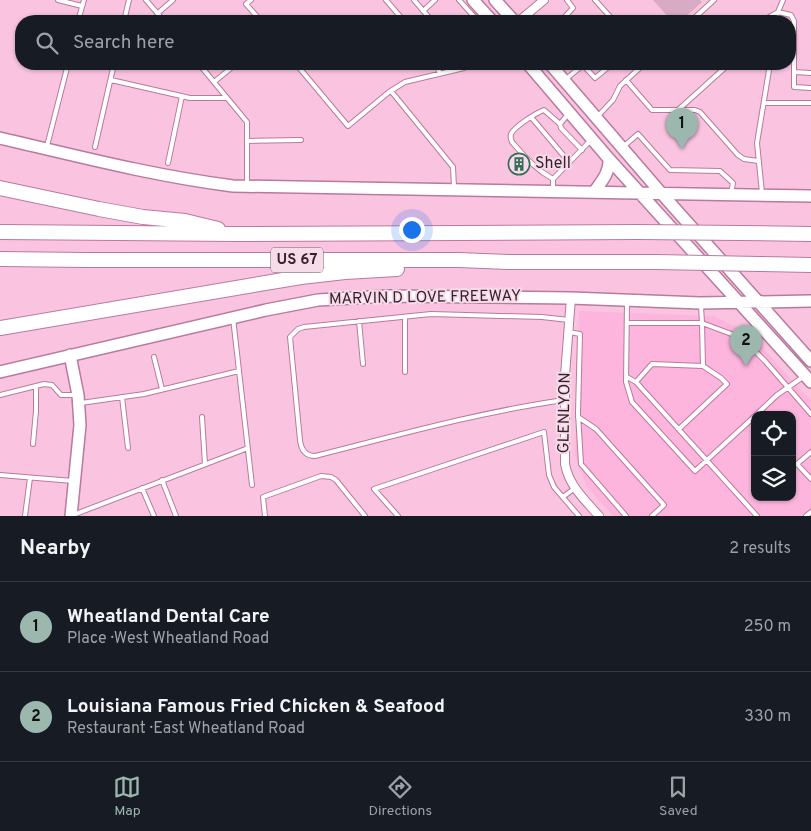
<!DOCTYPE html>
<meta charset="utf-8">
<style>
body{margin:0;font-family:Overpass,sans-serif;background:#242831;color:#f1f3f6}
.controls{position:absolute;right:15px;bottom:15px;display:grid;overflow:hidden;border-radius:10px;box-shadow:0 1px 4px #0004}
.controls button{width:45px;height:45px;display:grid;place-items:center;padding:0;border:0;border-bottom:1px solid #363941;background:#171b24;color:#f1f3f6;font:25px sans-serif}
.you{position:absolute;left:411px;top:229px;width:18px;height:18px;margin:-12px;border:4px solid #fff;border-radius:50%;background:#1a73e8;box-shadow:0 0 0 8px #1a73e833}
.badge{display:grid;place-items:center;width:32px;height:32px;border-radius:50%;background:#9cb7ae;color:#111;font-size:16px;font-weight:700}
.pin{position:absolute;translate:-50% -41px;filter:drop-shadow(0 1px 2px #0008)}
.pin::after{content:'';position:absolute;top:26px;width:18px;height:15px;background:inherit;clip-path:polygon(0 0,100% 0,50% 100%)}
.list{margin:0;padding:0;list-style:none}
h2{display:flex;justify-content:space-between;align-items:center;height:65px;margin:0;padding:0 20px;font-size:21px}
h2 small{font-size:16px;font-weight:400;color:#9ea1a6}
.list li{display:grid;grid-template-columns:32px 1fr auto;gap:15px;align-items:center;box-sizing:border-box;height:90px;padding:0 20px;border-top:1px solid #363941}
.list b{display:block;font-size:19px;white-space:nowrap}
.list p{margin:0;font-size:16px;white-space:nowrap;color:#9ea1a6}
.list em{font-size:16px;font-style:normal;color:#9ea1a6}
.icon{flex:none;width:28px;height:28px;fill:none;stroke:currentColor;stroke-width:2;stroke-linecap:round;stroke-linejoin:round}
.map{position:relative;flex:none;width:811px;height:516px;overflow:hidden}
.search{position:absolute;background:#171b24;box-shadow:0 1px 4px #0004;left:15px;right:15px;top:15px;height:55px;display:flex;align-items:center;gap:12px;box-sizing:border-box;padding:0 18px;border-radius:20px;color:#9ea1a6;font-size:19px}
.sheet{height:245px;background:#171b24}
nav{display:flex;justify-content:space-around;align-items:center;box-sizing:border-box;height:70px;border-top:1px solid #363941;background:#171b24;font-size:14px;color:#9ea1a6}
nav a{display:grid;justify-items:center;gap:2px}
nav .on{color:#9cb7ae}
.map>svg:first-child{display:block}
.built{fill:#fdb4dd;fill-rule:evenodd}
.green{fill:#d8aac3}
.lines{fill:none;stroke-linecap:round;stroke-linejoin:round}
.lane-casing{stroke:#b87a9d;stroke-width:6}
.street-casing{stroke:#b87a9d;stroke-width:10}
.secondary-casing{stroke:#b87a9d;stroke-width:14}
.highway-casing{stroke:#b87a9d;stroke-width:16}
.lane{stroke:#fff;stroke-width:4}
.street{stroke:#fff;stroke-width:8}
.secondary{stroke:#fff;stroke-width:11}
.highway{stroke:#fff;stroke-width:14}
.highway-bridge-casing{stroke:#b87a9d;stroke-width:16;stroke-linecap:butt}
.highway-bridge{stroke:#fff;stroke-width:14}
.labels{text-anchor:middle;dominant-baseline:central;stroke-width:4;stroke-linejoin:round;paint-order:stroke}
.shield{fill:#f6dbe9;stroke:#715765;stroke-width:1}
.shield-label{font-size:15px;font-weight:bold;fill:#381f2d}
.poi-label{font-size:16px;fill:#381f2d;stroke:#f6dbe9;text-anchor:start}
.street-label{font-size:16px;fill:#381f2d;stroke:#f6dbe9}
</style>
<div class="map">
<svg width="811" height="516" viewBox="0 0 811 516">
<rect width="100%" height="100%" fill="#fac4e1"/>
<!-- built -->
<path class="built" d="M579 311 713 316 749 333 811 401V516H613L587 487 575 456ZM755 415H792V497H755Z"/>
<!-- green -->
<path class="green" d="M653 0H700L702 2 681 21H672Z"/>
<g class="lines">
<!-- lane casing -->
<g class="lane-casing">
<path id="lane" d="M58 0 82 6
M146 0 164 21
M251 0 246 4 261 21
M386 0 404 21
M414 0 432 21
M459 0 478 21
M595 0 614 21
M423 11 435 0
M158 13 173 0
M78 21 84 0
M124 21 129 0
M561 21 573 8 567 0
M691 21 714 0
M762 21 778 12 791 15 794 21V72L811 73
M776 21 778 12 783 0
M199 64 247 122V184
M296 64 348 126 389 92 405 82 464 68 469 64
M436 64 440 74
M794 72V87L811 88
M566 79 583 65 595 78 612 64
M111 80 190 98H226
M626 80 652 110H695L700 112 738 155 744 159 758 161
M214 82 236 64
M391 91 453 167 454 187
M764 103H811
M678 110 729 64
M569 113 560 124 561 128 582 150
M598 116 613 100 620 86 644 64
M531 117 569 162
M247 141 301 140
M47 146 68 64
M95 147 114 64
M623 147 638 134 670 170 720 171 733 183 731 193
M168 163 182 96
M553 179C535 169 526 158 512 142 511 139 510 138 511 134 515 126 536 113 544 110L560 124
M553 189V179L590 141
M762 193 757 143 770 64
M627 302 626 382 632 402 695 471 755 416
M233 318 252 485
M359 321 363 364
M627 323H702L701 306
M569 332 580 334 578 413 581 464 626 516
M154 357 162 389
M405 372V317
M627 377 636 382 652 364 703 366 702 323 742 338 765 361 811 414
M636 382 757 516
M0 395 44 384 52 385 61 395H76
M122 397 128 448
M564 400C480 412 398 435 315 456 305 456 301 449 300 440L290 337 298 329 304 327 431 314 542 317 569 320
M81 403 144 394 239 371
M756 415 777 395 803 377
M202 417 205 464
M578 417 596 429 664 505 652 516
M679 429 727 384 721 378 703 366
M33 444 36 411V386
M811 452 797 464 811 479
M0 475 73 481
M162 480 176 516
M142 488 154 516
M563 497 575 488
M73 515 248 448
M25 516 30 478
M265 516 263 497 321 476 331 477 336 480 365 516
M398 516 374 489 544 432 549 475 554 487 579 516
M806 516 811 512"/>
</g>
<!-- street casing -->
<g class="street-casing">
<path id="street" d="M519 21 544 0
M571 298 565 375V464C569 486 585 500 599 516"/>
</g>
<!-- secondary casing -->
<g class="secondary-casing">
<path id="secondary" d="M473 0 492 21
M495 0 514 21
M528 64 609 159 811 382
M550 64 662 194 811 361
M0 138C77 156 154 176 233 186L811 196
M594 192C602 181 610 172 609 159
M70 355 78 395 80 425 71 516
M0 372 266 310 318 300 388 296 571 298 700 303 811 301"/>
</g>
<!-- highway casing -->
<g class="highway-casing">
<path id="highway" d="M0 188 99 209 143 217 185 221 218 229
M0 232 236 234 637 232
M741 233 811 234
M0 259 85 260H459L508 262H656
M759 264 811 265
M0 328 301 277 345 272 397 269"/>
</g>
<!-- lane -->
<use href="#lane" class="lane"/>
<!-- street -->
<use href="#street" class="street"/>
<!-- secondary -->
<use href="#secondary" class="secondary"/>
<!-- highway -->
<use href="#highway" class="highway"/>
<!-- highway-bridge casing -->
<g class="highway-bridge-casing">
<path id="highway-bridge" d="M637 232 741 233
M656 262 759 264"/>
</g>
<!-- highway-bridge -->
<use href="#highway-bridge" class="highway-bridge"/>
</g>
<!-- icons -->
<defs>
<g id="building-ring" transform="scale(1.125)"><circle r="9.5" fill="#f6dbe9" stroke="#356e57" stroke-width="1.5"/><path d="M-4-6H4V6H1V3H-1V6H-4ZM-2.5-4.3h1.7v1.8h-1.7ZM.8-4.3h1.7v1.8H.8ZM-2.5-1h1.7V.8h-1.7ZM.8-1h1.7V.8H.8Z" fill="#356e57"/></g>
</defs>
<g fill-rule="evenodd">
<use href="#building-ring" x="519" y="164"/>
</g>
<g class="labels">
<!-- shield labels -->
<rect class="shield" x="271" y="247.5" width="52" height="25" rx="4"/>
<g class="shield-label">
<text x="297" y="260">US 67</text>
</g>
<!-- poi labels -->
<g class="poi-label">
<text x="535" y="164">Shell</text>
</g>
<!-- street labels -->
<g class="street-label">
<text transform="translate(425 298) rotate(-1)">MARVIN D LOVE FREEWAY</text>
<text transform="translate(565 413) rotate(-89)">GLENLYON</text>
</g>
</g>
</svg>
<div class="controls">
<button><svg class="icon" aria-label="locate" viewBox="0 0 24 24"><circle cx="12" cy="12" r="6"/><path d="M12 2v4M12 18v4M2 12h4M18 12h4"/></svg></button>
<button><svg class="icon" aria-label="layers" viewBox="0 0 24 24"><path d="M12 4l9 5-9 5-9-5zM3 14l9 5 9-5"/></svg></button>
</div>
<div class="you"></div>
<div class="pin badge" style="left:682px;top:149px">1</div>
<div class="pin badge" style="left:746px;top:366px">2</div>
<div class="search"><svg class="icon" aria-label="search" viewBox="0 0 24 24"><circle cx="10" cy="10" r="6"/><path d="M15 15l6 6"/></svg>Search here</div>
</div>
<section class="sheet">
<h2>Nearby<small>2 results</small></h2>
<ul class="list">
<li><span class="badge">1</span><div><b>Wheatland Dental Care</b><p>Place · West Wheatland Road</p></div><em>250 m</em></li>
<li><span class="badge">2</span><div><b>Louisiana Famous Fried Chicken &amp; Seafood</b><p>Restaurant · East Wheatland Road</p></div><em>330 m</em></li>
</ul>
</section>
<nav>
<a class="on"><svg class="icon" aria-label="map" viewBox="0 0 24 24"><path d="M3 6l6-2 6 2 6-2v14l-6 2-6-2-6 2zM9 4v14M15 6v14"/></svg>Map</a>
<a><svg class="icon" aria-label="directions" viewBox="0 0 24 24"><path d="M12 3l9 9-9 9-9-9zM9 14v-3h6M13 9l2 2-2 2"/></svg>Directions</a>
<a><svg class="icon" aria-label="saved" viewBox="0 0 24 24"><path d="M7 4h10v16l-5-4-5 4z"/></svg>Saved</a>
</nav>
